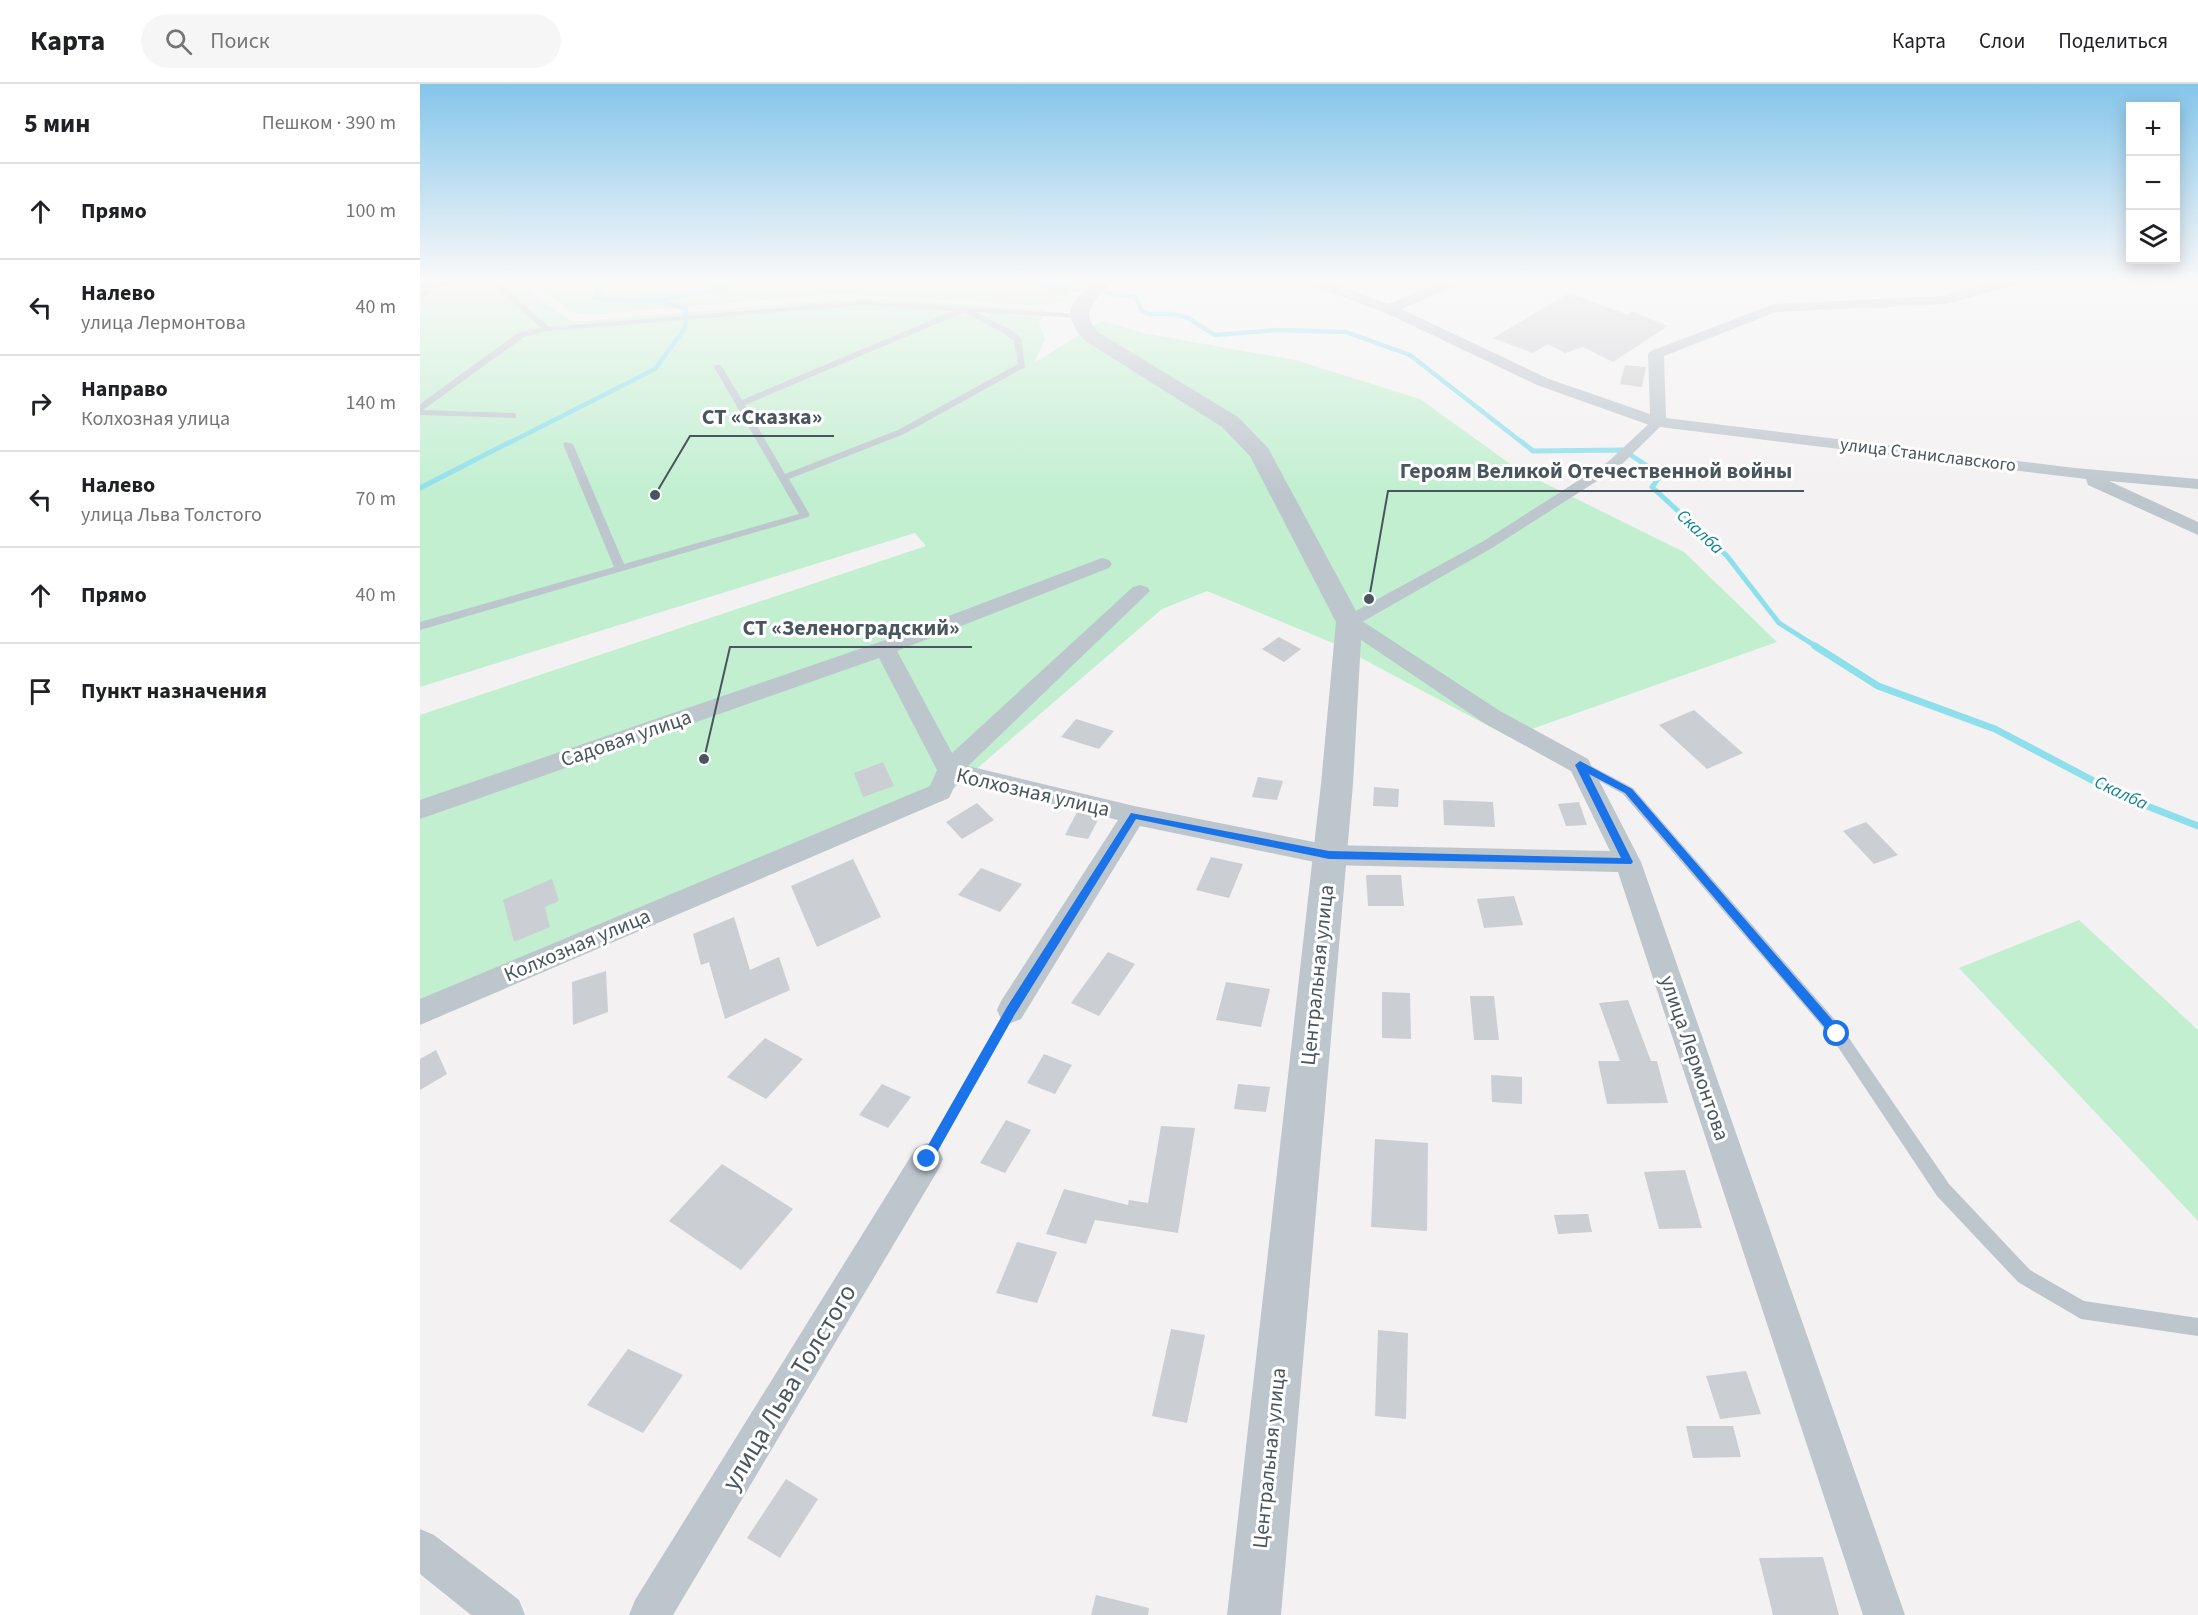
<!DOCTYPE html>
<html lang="ru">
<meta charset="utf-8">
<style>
body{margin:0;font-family:"Source Sans 3",sans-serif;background:#f6f6f6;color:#202124}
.controls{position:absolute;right:18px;top:18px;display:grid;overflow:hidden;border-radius:0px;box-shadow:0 3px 15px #0003}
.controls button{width:54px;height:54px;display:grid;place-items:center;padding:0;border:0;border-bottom:2px solid #e0e0e0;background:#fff;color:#202124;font:30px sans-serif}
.stop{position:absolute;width:18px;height:18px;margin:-14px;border:4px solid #1a73e8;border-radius:50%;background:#fff}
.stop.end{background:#1a73e8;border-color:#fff;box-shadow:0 2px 6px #0008}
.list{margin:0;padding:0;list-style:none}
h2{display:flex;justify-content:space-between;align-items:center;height:78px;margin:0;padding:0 24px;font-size:26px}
h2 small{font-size:20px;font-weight:400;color:#757577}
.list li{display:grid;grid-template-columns:39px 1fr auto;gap:18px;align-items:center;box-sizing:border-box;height:96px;padding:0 24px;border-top:2px solid #e0e0e0}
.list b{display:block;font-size:22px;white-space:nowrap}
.list p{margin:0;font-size:20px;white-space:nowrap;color:#757577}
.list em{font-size:20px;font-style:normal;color:#757577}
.icon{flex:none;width:33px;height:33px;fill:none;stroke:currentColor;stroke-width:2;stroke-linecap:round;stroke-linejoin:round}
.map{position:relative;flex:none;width:1778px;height:1531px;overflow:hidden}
header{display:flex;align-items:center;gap:36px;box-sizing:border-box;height:84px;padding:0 30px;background:#fff;border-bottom:2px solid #e0e0e0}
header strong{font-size:28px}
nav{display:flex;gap:33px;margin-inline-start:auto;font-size:21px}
.search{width:420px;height:54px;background:#f6f6f6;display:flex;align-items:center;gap:15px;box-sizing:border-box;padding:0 21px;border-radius:33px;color:#757577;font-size:22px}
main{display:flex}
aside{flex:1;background:#fff}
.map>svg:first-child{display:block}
.green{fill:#c1efd0}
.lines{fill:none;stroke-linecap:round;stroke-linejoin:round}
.stream-far2{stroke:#8edfec;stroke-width:4.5}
.stream-far1{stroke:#8edfec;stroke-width:5}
.stream{stroke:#8edfec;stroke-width:7}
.building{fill:#cbced3}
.path{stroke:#79cd9e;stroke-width:4.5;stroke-dasharray:5 4;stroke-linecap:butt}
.service{fill:#bdc6cd;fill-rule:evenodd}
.pedestrian{fill:#bdc6cd;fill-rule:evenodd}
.minor{fill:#bdc6cd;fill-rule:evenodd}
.tertiary{fill:#bdc6cd;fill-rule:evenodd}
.route{fill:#1a73e8}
.labels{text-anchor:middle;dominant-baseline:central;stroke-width:6;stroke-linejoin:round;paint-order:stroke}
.far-street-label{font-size:18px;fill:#49565e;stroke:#fff}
.far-water-label{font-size:18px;font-style:italic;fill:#0e8295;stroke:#fff}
.street-label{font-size:21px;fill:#49565e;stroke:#fff}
.near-street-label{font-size:26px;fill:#49565e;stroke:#fff}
.leader{fill:none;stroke:#49565e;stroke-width:2}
.callout-dot{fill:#49565e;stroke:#fff;stroke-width:2}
.callout-label{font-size:22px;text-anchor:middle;font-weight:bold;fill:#49565e;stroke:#fff;stroke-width:6;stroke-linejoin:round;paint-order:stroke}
</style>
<header>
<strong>Карта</strong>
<div class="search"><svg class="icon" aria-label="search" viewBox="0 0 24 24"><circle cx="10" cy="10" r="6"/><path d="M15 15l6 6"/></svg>Поиск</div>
<nav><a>Карта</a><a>Слои</a><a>Поделиться</a></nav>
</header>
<main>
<aside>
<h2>5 мин<small>Пешком · 390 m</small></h2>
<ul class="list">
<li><svg class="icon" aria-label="ahead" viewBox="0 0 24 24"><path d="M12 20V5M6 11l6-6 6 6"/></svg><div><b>Прямо</b></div><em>100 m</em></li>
<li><svg class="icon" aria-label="left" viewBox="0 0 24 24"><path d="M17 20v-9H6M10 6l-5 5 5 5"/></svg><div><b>Налево</b><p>улица Лермонтова</p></div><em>40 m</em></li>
<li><svg class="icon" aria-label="right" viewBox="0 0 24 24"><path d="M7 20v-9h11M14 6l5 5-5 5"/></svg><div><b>Направо</b><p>Колхозная улица</p></div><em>140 m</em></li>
<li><svg class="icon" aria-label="left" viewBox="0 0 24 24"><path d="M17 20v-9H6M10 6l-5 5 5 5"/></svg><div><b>Налево</b><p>улица Льва Толстого</p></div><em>70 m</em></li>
<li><svg class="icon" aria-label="ahead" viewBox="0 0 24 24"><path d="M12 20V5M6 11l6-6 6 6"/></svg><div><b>Прямо</b></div><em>40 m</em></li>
<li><svg class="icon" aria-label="arrive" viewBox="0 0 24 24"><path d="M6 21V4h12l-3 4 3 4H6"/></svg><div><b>Пункт назначения</b></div></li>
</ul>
</aside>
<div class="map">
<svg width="1778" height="1531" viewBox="0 0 1778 1531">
<rect width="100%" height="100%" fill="#f3f1f1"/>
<!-- green -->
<path class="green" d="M0 196H94L152 238 442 214 626 226 619 239 625 255 614 279 682 237 728 250 875 276 1000 315 1100 387 1264 468 1357 558 1089 653 913 559 787 507 742 525 518 718 0 933V631L506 462 495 449 0 603Z
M110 196H670L653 206 642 219 611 221 414 210 171 231 151 228Z
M1659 836 1778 946V1137L1539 884Z"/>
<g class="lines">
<!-- stream-far2 -->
<path class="stream-far2" d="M187 196 173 214 236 217 300 204 323 196
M601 196 625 202 659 206
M686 209 715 213 722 227 728 230H754L768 234 795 251 857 246 926 248 990 271 1104 360
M87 360 235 285 265 244 266 224 236 217"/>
<!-- stream-far1 -->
<path class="stream-far1" d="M1102 358 1113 367 1203 366 1241 391 1232 403 1307 472 1359 539 1397 563
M0 404 90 358"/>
<!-- stream -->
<path class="stream" d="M1395 562 1458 602 1575 645 1704 713 1778 742"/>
</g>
<!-- building -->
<path class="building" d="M1149 209 1208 231 1211 227 1248 242 1193 278 1163 263 1145 269 1128 260 1113 269 1073 254Z
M1205 281 1226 283 1222 303 1200 300Z
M859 553 881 565 864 578 842 565Z
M1274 626 1323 669 1287 685 1239 641Z
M656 635 694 647 679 665 641 653Z
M463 678 474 702 443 713 434 689Z
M838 693 863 697 857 716 832 713Z
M954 703 979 705 978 723 953 722Z
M1023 716 1073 718 1075 743 1024 741Z
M1159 718 1167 741 1146 742 1138 720Z
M557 719 574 736 542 755 526 738Z
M657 728 679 734 668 755 645 751Z
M1446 738 1478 771 1454 780 1423 747Z
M791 773 823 780 809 814 776 806Z
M433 775 461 833 397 863 371 802Z
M561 784 602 800 580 828 538 811Z
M946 791H981L984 822H948Z
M132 795 139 817 125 823 130 843 94 858 83 816Z
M1094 812 1103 841 1064 844 1057 815Z
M314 833 330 886 359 873 370 906 305 935 289 878 281 881 273 850Z
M688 868 715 880 679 932 651 919Z
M186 887 188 928 153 941 152 898Z
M806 898 850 905 841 943 796 936Z
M962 908 990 909 991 955 962 954Z
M1050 912H1074L1079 956H1054Z
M1208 916 1231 977H1237L1248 1019 1187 1020 1178 977H1200L1179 919Z
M345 954 383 975 346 1015 307 993Z
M16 966 27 990 0 1006V975Z
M624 970 652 981 635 1010 607 999Z
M1071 991 1102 993V1020L1072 1018Z
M462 1000 491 1013 468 1044 439 1031Z
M818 1000 850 1003 846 1028 814 1025Z
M586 1036 611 1046 585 1089 560 1079Z
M741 1042 775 1044 758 1149 675 1136 666 1160 626 1150 644 1105 708 1121 709 1116 728 1119Z
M955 1055 1008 1059 1007 1147 951 1143Z
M302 1080 373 1125 321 1186 249 1137Z
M1265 1086 1282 1144 1239 1145 1224 1088Z
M1168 1130 1172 1148 1138 1150 1134 1131Z
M597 1158 637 1168 617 1219 576 1209Z
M751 1245 785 1251 767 1339 732 1332Z
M958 1246 988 1249 986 1335 955 1332Z
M208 1265 263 1291 223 1349 167 1321Z
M1326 1287 1341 1330 1300 1335 1286 1292Z
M1266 1342H1313L1321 1373 1273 1374Z
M366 1395 398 1415 360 1474 327 1454Z
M1403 1473 1419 1531H1353L1339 1474Z
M676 1511 729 1524 728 1531H671Z"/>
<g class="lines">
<!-- path -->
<path class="path" d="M519 1053 580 945"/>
<!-- service -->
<path class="service" d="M45 196H76L129 243 443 217 659 230 663 232 659 234 556 228 589 245 601 254 605 283 484 350 369 395 390 431 388 433 0 546V538L194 483 143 360 145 358 153 360 204 480 379 430 294 283 295 281H301L322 316 533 227 443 221 127 247 104 253 3 326 93 329 96 330V334L0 331V320L98 249 121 244 70 198 16 203 0 217V211L7 204H0V200ZM544 228 583 249 594 257 598 280 478 346 365 390 325 321Z
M1160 676 1213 704 1422 944 1529 1100 1610 1186 1664 1217 1778 1234V1252L1661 1235 1598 1198 1517 1112 1412 954 1203 710 1156 684 1154 681Z"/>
<!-- pedestrian -->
<path class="pedestrian" d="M1238 334 1242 335 1244 338 1242 341 1199 383 1072 464 935 542H923L921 538 923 534 1062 458 1189 377 1234 335Z"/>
<!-- minor -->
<path class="minor" d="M883 196H903L969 220 1025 196H1044L1042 199 981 225 1129 295 1230 330 1228 270 1231 267 1354 220 1525 212 1581 196H1603L1601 199 1526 220 1356 228 1244 272 1246 334 1655 384 1778 395V405L1689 397 1778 438V451L1668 401 1666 395 1232 342 1117 301 964 228 885 199Z
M1694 196H1735C1727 203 1702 203 1694 196Z
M682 474 689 476 692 480 689 484 477 567 532 669 713 503 720 501 727 503 730 507 548 682 714 722 909 761 1190 767 1151 687 1064 639 922 543 919 538 922 533 929 531 936 533 1080 627 1168 675 1221 778 1485 1531H1443L1198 788 909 781 720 742 601 935 591 939 581 935 577 926 581 917 698 736 537 697 529 714 0 941V915L510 702 517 686 459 574 0 735V716L457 559Z
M507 1059 518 1064 523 1075 518 1086 253 1531H209L215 1516 496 1064Z
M0 1445 14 1451 99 1516 105 1531H51L0 1490Z"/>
<!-- tertiary -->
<path class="tertiary" d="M674 196H693C679 216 657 224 678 248L818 333 848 364 942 538 933 700 861 1531H807L901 700 916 538 830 372 802 343 664 256C640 226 651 221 674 196Z"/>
</g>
<!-- sky -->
<linearGradient id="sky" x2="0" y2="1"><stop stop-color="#84c5ea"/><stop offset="0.48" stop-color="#faf9f9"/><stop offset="1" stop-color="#faf9f9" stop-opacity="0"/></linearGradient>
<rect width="1778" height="410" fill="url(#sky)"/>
<!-- route -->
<path class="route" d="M1160 677 1212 705 1421 946V953H1413L1205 709 1169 690 1213 778 1211 780 909 775 716 735 595 930 511 1079H503V1070L587 923 711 729 909 767 1201 774 1155 681Z"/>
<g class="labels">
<!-- far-street labels -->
<g class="far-street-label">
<text transform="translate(1508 371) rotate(7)">улица Станиславского</text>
</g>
<!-- far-water labels -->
<g class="far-water-label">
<text transform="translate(1280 448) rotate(43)">Скалба</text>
<text transform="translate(1701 709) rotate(25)">Скалба</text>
</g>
<!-- street labels -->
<g class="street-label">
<text transform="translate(206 654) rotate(-19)">Садовая улица</text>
<text transform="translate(613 708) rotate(13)">Колхозная улица</text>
<text transform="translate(157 861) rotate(-23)">Колхозная улица</text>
<text transform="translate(897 891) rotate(-84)">Центральная улица</text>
<text transform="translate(1275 974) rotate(71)">улица Лермонтова</text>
<text transform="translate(849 1374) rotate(-84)">Центральная улица</text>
</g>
<!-- near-street labels -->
<g class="near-street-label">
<text transform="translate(369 1303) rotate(-59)">улица Льва Толстого</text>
</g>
</g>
<!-- callouts -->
<path class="leader" d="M235 411L270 352H414M949 515L968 407H1384M284 675L310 563H552"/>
<g class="callout-dot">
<circle cx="235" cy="411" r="6"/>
<circle cx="949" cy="515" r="6"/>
<circle cx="284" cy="675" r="6"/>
</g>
<g class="callout-label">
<text x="342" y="340">СТ «Сказка»</text>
<text x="1176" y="394">Героям Великой Отечественной войны</text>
<text x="431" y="551">СТ «Зеленоградский»</text>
</g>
</svg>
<div class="controls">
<button>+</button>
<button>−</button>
<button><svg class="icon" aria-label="layers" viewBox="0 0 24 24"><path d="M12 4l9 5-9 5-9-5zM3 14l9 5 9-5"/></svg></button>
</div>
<div class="stop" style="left:1417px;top:950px"></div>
<div class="stop end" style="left:507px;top:1075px"></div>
</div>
</main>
